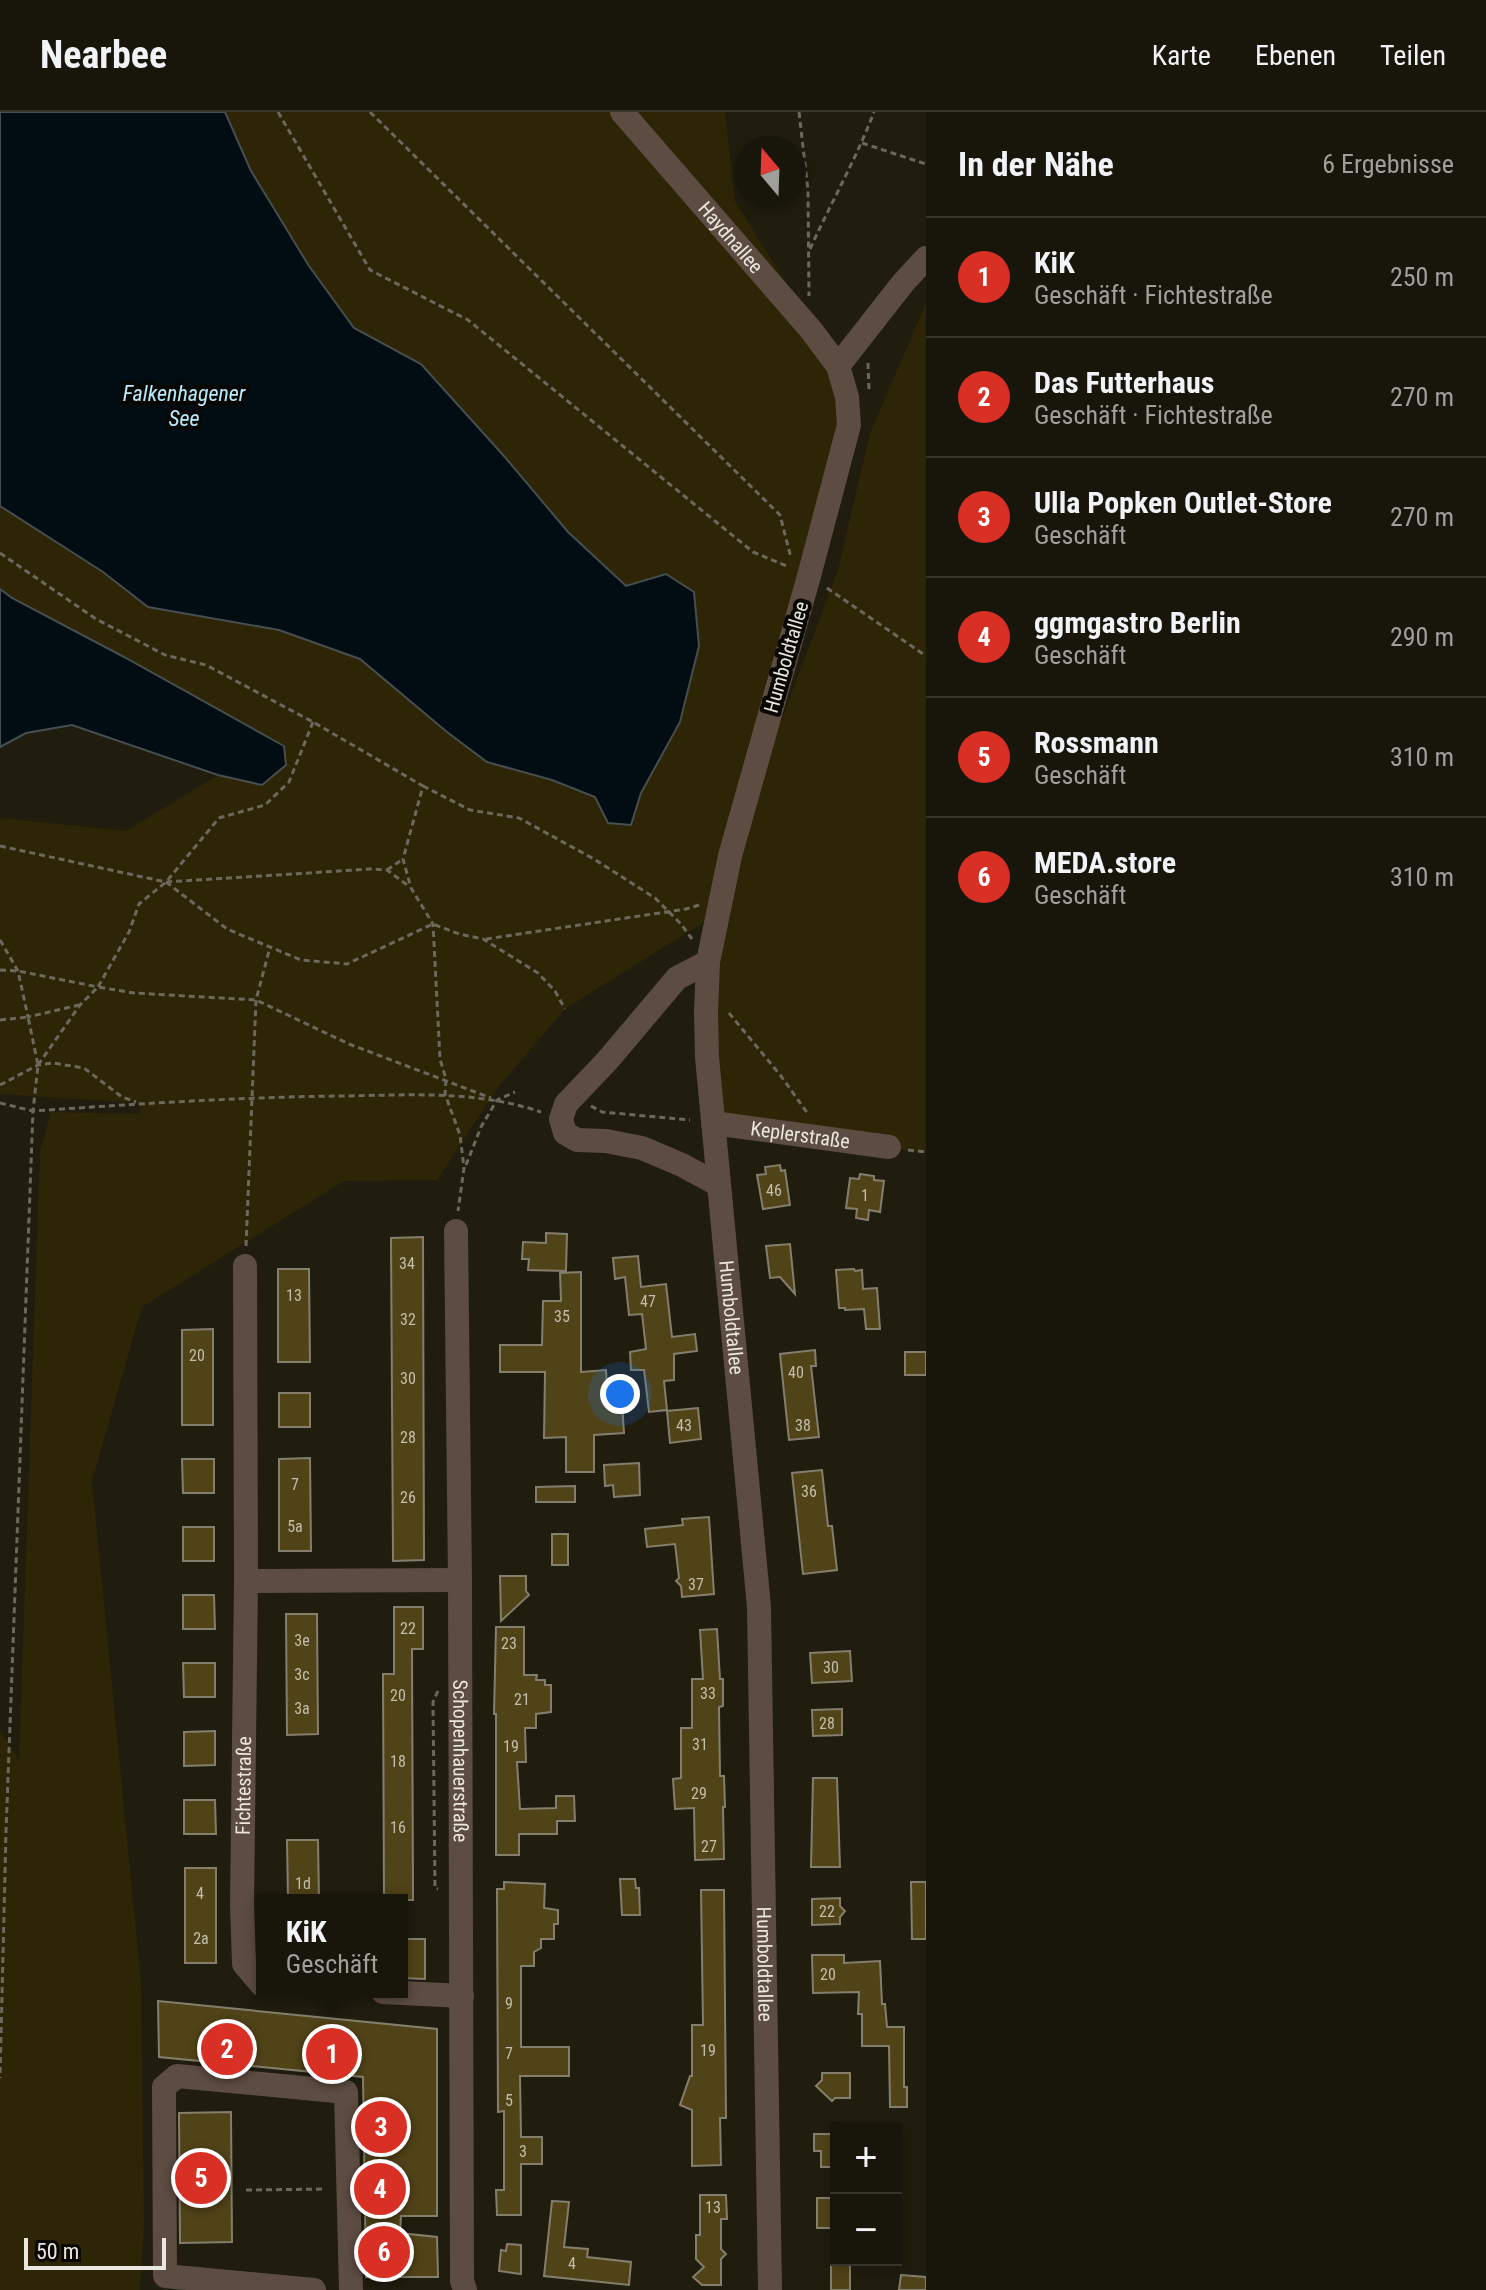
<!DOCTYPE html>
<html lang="de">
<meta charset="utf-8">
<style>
body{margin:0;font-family:"Roboto Condensed",sans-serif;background:#252218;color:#f1f3f6}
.controls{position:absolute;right:24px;bottom:24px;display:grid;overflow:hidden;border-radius:0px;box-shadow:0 4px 12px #0003}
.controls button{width:72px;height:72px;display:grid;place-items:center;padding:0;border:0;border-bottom:2px solid #36342b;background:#18150a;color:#f1f3f6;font:40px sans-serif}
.compass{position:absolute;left:734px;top:24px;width:72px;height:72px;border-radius:50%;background:#18150a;box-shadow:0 4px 12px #0003;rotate:341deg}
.scale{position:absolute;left:24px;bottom:20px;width:142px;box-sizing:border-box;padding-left:8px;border:4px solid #eae7de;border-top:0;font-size:22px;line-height:28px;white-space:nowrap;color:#eae7de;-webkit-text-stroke:6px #080703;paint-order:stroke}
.you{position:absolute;left:620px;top:1282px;width:28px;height:28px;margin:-20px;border:6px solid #fff;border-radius:50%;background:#1a73e8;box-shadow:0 0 0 12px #1a73e833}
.badge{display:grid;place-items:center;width:52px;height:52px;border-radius:50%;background:#d93025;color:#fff;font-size:26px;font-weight:700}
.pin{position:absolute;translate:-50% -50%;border:4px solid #fff;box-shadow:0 2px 8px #0006}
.popup{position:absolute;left:256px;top:1782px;width:152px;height:104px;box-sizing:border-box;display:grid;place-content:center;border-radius:0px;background:#18150a;filter:drop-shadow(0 2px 6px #0005);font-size:26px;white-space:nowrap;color:#9f9f9c}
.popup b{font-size:30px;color:#f1f3f6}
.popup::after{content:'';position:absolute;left:50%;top:100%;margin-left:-16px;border:16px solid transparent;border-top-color:#18150a}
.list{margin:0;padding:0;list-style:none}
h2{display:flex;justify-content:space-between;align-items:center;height:104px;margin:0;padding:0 32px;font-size:34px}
h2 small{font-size:26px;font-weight:400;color:#9f9f9c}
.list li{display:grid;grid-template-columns:52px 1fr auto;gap:24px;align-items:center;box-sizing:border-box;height:120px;padding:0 32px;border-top:2px solid #36342b}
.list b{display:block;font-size:30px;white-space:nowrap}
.list p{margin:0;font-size:26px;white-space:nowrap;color:#9f9f9c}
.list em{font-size:26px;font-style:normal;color:#9f9f9c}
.map{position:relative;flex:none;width:926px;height:2178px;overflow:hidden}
header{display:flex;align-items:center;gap:48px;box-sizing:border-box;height:112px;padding:0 40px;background:#18150a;border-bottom:2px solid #36342b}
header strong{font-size:38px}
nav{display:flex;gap:44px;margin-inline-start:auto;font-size:28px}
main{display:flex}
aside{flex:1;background:#18150a}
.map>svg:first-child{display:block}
.green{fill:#2e2406}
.water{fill:#010d12;stroke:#474e4f;stroke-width:2}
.building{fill:#514318;stroke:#847e6d;stroke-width:2}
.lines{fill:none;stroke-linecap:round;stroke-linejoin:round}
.path{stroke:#6c695c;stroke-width:3;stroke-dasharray:6 4;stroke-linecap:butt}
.minor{stroke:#5d4c42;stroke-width:24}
.labels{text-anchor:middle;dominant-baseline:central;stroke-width:8;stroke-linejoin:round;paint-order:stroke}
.number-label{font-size:16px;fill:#c4beac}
.street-label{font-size:20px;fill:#eae7de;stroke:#080703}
.water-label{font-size:22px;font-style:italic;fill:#baeafd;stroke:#080703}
</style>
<header>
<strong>Nearbee</strong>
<nav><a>Karte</a><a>Ebenen</a><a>Teilen</a></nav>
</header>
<main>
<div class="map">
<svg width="926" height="2178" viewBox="0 0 926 2178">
<rect width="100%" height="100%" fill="#201c0e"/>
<!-- green -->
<path class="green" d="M225 0H725L735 89 838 254 847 285 735 731 838 458 870 321 926 191V1041L713 1011 717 802 565 897 500 973 437 1068 344 1069 142 1195 92 1369 141 1870 144 2112 140 2178H0V1618L19 1648 40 1039 51 1000 140 1002 139 991 0 982V706L126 719 218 663 262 673 286 652 284 633 124 545 12 486 0 477V394L103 460 148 495 279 518 360 547 447 620 552 668 596 685 608 711 631 713 641 681 680 610 666 462 626 474 568 420 421 252 354 216 309 154 251 59Z"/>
<!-- water -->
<path class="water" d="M0 0H225L251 59 309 154 354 216 421 252 504 344 568 420 626 474 666 462 694 480 699 534 680 610 641 681 631 713 608 711 595 685 552 668 487 650 447 620 360 547 279 518 148 495 103 460 0 394Z
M0 477 12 486 124 545 284 634 286 653 262 673 218 663 72 613 26 621 0 635Z"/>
<!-- building -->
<path class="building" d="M780 1053 781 1059 785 1058 790 1093 763 1097 757 1063 766 1062 765 1055Z
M860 1062 874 1064V1068L884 1069 880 1100 869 1098 868 1108 856 1106 857 1097 846 1096 850 1066 859 1067Z
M546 1121 567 1122 566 1159 528 1158 529 1147H522L523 1130 546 1131Z
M423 1125 424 1448 393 1449 391 1126Z
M790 1132 795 1182 780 1165 770 1166 766 1134Z
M638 1144 641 1175 666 1172 672 1225 695 1222 697 1239 674 1242V1268L664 1269 667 1298 649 1300 644 1258H631L630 1240 646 1237 642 1202 629 1203 625 1165 615 1167 613 1146Z
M278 1157H309L310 1250H278Z
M854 1157 855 1159 862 1158 863 1177 877 1176 880 1217H866L864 1197 845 1198V1196H839L836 1158Z
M581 1160V1260L606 1258 608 1293 622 1291 624 1321 594 1323V1360H566V1325L544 1326 545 1260H500V1233H542L543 1189H561L560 1161Z
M213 1217V1313H182V1218Z
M815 1238 816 1254H811L819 1325 789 1328 780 1242Z
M905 1240H926V1263H905Z
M279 1281H310V1315H279Z
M698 1296 701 1327 670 1331 667 1299Z
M310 1346 311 1439H279V1347Z
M182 1347H214V1381H183Z
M639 1351 640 1383 614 1385 613 1373 605 1374 604 1353Z
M822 1358 828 1414H832L837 1458 803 1462 792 1361Z
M575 1374V1390H536V1375Z
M709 1405 714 1482 682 1485 681 1474 676 1469 679 1466 675 1432 647 1435 645 1417 683 1413 682 1407Z
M183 1415H214V1449H183Z
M552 1422H568V1453H552Z
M500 1464H526V1479L529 1483 501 1509Z
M183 1483H214L215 1517H183Z
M394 1495H423V1537H412L413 1788H384L383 1562H394Z
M286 1502H317L318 1622 287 1623Z
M496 1515H524V1563H537L536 1568H545V1573H551V1600L536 1602V1616H525L526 1650H517L520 1697 556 1696V1684H574L575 1709H557V1722H519V1743H496V1602H494Z
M717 1517 720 1567H723V1594L719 1595 720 1664H724L725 1695H723L724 1747 695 1748 694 1696 675 1697 673 1667 681 1666V1616H692V1567H703L700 1518Z
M850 1539 852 1569 812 1571 810 1541Z
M183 1551H215V1585H184Z
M842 1597V1623L813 1624 812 1598Z
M215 1619V1653L184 1654V1620Z
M813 1666H837L840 1755H811Z
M184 1688H215L216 1722H184Z
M287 1728H318L319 1788H288Z
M185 1756H216V1851H185Z
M620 1767H635L636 1776H639L640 1803H622Z
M504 1770 545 1772 544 1796 558 1798V1812H554V1827H541V1836L534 1840V1854H521V1935H569V1964H520L521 2025H542V2052H521V2103H497L496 2078H504V1999L498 2000 497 1777H504Z
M911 1770H926V1827H912Z
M701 1778H724L726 2006H720L721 2053 692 2054V1998L680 1993 690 1964H692V1913H703Z
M840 1786V1794L845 1799 840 1805V1812L812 1813V1787Z
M402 1827H425V1867L402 1866Z
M812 1843H844V1851L880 1849 882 1892H885L887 1915H904V1975H907V1995H890L889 1934H862V1902H858L859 1880 813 1881Z
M158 1889 437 1917V2104H401L400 2121 437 2125 438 2165H366L363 1965 159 1945Z
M822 1961H850V1986H835L832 1989 816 1974 822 1968Z
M231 2000 232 2130 180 2131 179 2001Z
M814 2022H836V2055H821V2039H814Z
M700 2083H726L727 2107H721V2137L726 2142 721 2147V2173H702L693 2165 704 2155 696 2147V2123H700Z
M817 2086H836V2116H817Z
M552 2089 569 2090 564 2135 588 2137 587 2145 631 2150 629 2173 544 2164Z
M507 2132 521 2133V2162L499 2159 501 2138 506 2139Z
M831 2149H850V2178H831Z
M901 2163 926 2165V2178H899Z"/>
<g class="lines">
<!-- path -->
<path class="path" d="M278 0 370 158 468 208 753 440 789 455
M370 0 780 403 791 446
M799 0 808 78 809 184
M862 31 926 52
M810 137C831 91 856 47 874 0
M868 251 869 279
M0 441 96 507 165 543 206 553 313 610 423 674 403 747 411 776 433 812 440 947 446 967 445 982 460 1023 464 1056 458 1099
M827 476 926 544
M423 674 470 698 519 706 594 747 655 786 681 812 692 827
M0 734 166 770 371 757 387 758 410 775
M387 758 403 747
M166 770 227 817 301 848 347 852 433 812 459 822 483 827 538 861 555 879 565 897
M486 827 686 797 699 793
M0 828 18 859 28 905 79 893
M0 858 18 859 98 875 129 820 139 792 166 770 219 706 265 693 289 670 313 610
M729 901 781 964 808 1002
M0 908 28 905 38 953 33 999 6 1720 0 1966
M38 953 80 893 98 875 134 881 256 888 349 932 491 986
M0 973 38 953 53 951 84 956 122 985 136 990
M0 991 33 999C136 992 239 985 342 984 410 983 476 978 541 1000
M591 994 602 1000 690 1008
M908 1038 926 1040
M466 1053 481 1015 497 988 515 980
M246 1134 256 888 270 835
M438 1579 433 1590 435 1776 438 1777
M246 2078 326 2077"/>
<!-- minor -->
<g class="minor">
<path id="s1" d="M622 0 811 218 838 254 847 285 849 313 809 464 730 744 708 850 706 900 707 945 759 1495 770 2178"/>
<path d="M838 254 903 171 926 146"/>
<path d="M708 850 677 866 607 949 566 992 561 1007 565 1021 577 1028 606 1029 642 1036 682 1053 719 1073"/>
<path id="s2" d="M713 1011 889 1035"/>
<path id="s3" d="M456 1119 460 1468 462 2169 465 2178"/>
<path d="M245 1154 246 1469"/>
<path id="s4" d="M262 1873 244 1852 242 1793 246 1469 460 1468"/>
<path d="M383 1880 462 1884"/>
<path d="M314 2178 165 2164 164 1975 177 1964 346 1980 351 2178"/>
</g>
</g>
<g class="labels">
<!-- number labels -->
<g class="number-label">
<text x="774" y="1078">46</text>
<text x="865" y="1083">1</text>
<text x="407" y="1151">34</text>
<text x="294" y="1183">13</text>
<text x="648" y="1189">47</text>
<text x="562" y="1204">35</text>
<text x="408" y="1207">32</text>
<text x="197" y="1243">20</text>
<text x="796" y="1260">40</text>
<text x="408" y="1266">30</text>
<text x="684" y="1313">43</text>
<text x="803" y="1313">38</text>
<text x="408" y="1325">28</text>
<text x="295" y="1372">7</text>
<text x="809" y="1379">36</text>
<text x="408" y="1385">26</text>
<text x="295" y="1414">5a</text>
<text x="696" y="1472">37</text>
<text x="408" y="1516">22</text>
<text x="302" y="1528">3e</text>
<text x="509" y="1531">23</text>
<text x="831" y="1555">30</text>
<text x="302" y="1562">3c</text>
<text x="708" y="1581">33</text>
<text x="398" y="1583">20</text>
<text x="522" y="1587">21</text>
<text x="302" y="1596">3a</text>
<text x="827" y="1611">28</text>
<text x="700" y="1632">31</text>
<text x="511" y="1634">19</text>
<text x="398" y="1649">18</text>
<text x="699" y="1681">29</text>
<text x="398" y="1715">16</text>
<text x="709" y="1734">27</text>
<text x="303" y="1771">1d</text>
<text x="200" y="1781">4</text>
<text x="827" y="1799">22</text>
<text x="201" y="1826">2a</text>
<text x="828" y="1862">20</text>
<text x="509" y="1891">9</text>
<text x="708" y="1938">19</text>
<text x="509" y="1941">7</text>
<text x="509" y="1988">5</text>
<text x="523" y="2039">3</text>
<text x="713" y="2095">13</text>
<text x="572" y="2151">4</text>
</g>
<!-- street labels -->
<g class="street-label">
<text stroke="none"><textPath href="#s1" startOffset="166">Haydnallee</textPath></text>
<text transform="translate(786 545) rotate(-74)">Humboldtallee</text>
<text stroke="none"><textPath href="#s2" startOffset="88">Keplerstraße</textPath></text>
<text stroke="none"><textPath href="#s1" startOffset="1306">Humboldtallee</textPath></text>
<text stroke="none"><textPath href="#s3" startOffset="530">Schopenhauerstraße</textPath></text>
<text stroke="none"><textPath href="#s4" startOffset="206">Fichtestraße</textPath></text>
<text stroke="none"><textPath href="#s1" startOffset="1954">Humboldtallee</textPath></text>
</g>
<!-- water labels -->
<g class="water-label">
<text x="184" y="281">Falkenhagener<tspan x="184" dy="25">See</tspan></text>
</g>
</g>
</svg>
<div class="controls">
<button>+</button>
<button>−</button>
</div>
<svg class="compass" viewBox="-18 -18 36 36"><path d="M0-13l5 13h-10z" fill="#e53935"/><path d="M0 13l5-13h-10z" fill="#9f9f9c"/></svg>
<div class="scale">50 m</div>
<div class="you"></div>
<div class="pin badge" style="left:332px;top:1942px">1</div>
<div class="popup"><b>KiK</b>Geschäft</div>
<div class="pin badge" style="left:227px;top:1937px">2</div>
<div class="pin badge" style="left:381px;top:2015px">3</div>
<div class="pin badge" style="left:380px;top:2077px">4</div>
<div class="pin badge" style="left:201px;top:2066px">5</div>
<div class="pin badge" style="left:384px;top:2140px">6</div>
</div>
<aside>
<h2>In der Nähe<small>6 Ergebnisse</small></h2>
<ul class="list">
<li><span class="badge">1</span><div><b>KiK</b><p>Geschäft · Fichtestraße</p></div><em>250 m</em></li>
<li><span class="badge">2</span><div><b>Das Futterhaus</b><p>Geschäft · Fichtestraße</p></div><em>270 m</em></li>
<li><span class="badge">3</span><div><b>Ulla Popken Outlet-Store</b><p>Geschäft</p></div><em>270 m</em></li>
<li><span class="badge">4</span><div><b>ggmgastro Berlin</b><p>Geschäft</p></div><em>290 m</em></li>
<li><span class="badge">5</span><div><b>Rossmann</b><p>Geschäft</p></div><em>310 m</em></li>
<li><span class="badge">6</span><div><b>MEDA.store</b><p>Geschäft</p></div><em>310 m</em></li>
</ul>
</aside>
</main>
